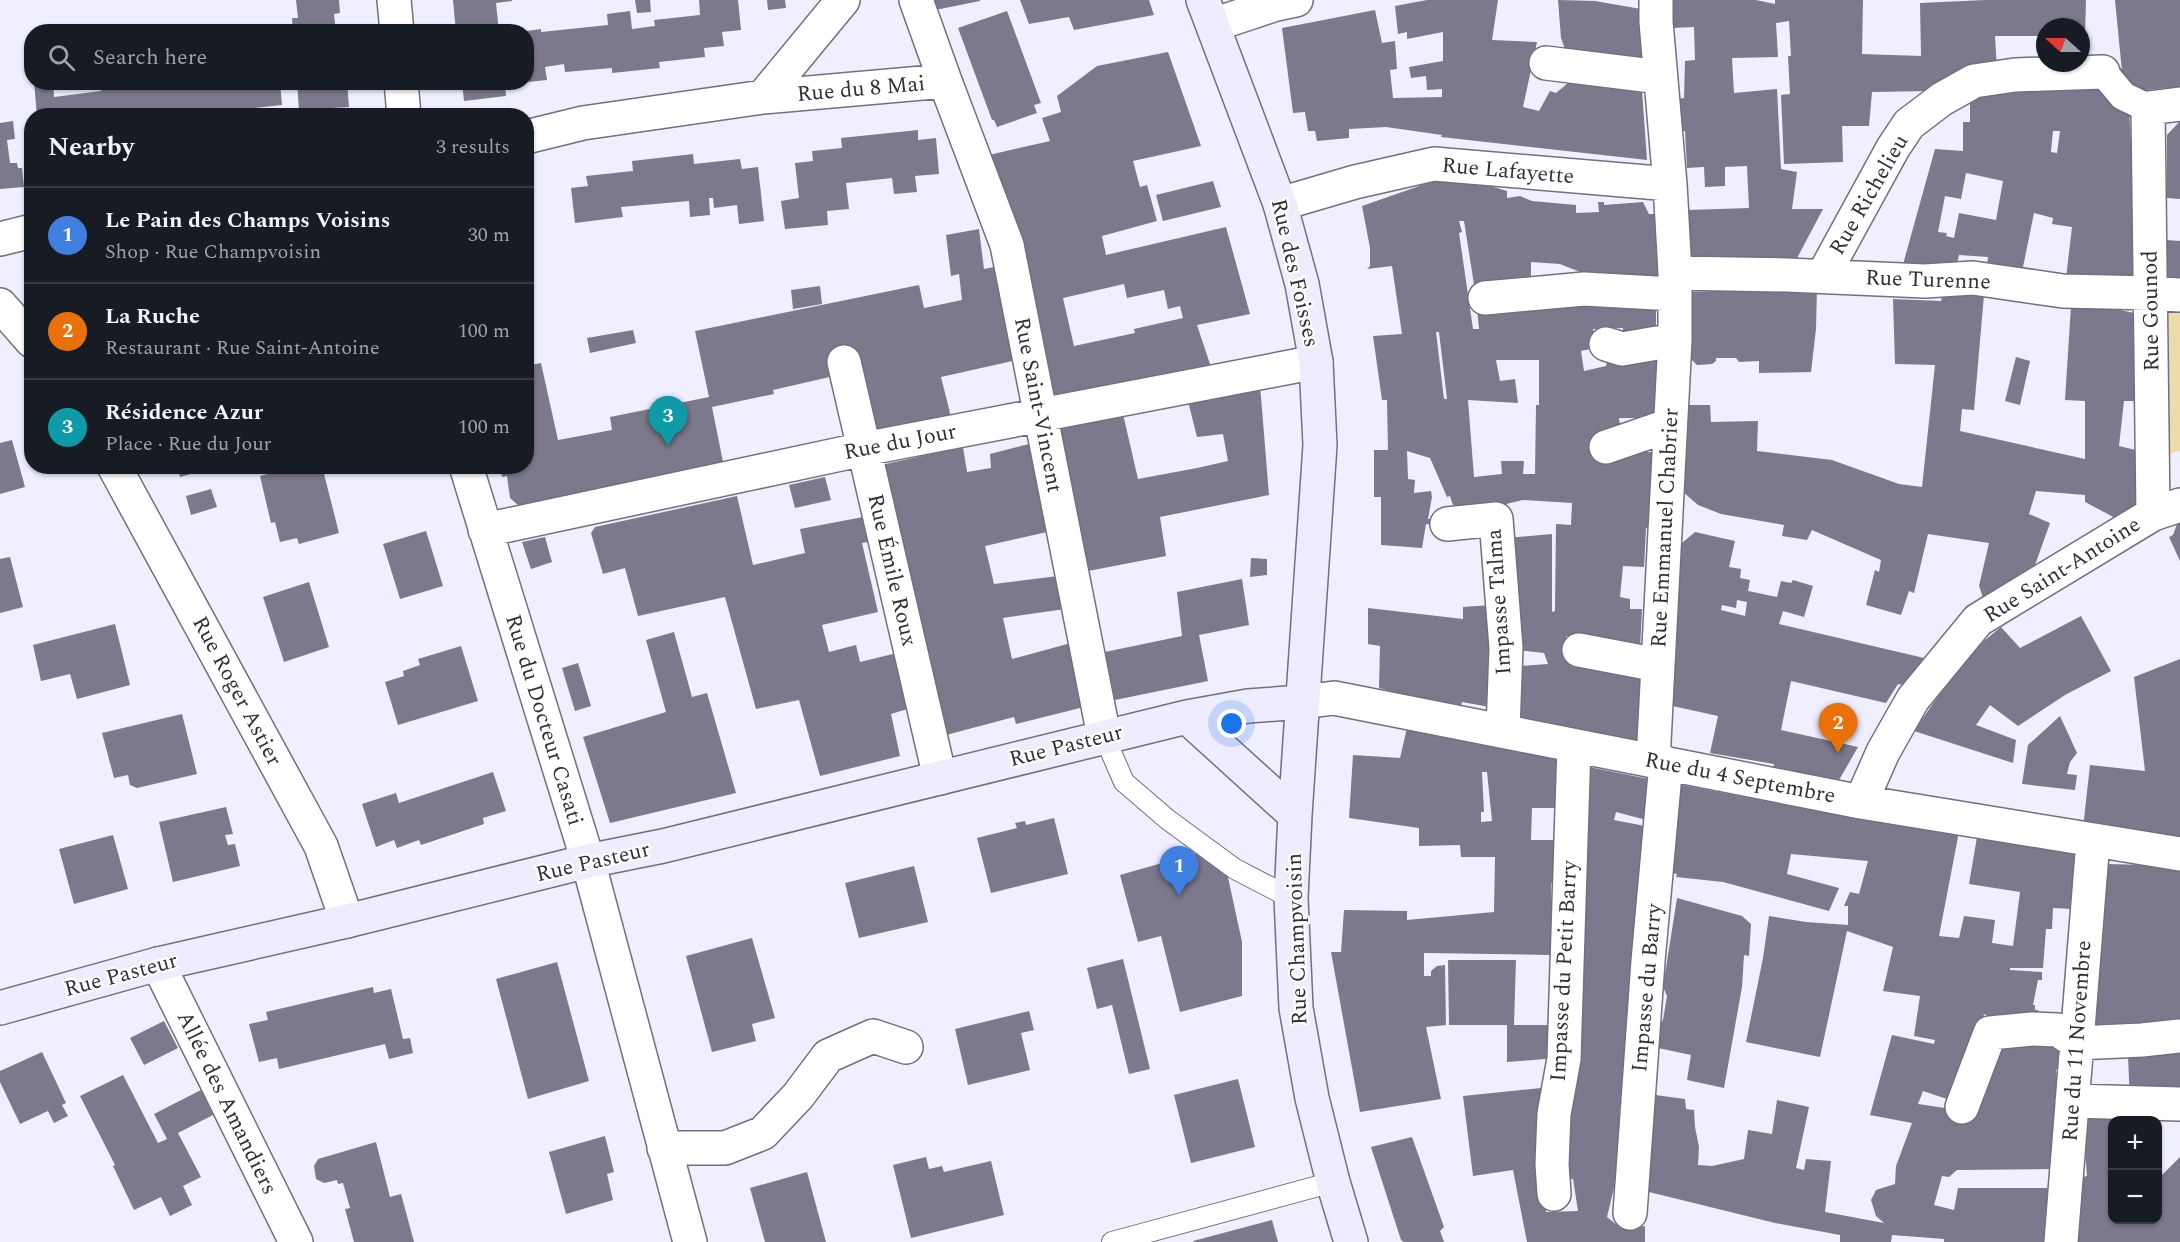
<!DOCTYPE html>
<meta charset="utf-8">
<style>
body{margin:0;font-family:Spectral,serif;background:#20242c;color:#f1f3f6}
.controls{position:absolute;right:18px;bottom:18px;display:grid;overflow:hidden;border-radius:12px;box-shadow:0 2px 4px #0004}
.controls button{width:54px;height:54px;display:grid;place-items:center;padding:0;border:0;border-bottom:2px solid #363941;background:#171b24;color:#f1f3f6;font:30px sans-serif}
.compass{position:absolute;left:2036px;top:18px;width:54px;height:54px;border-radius:50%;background:#171b24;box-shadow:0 2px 4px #0004;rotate:291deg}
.you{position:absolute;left:1232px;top:724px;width:21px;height:21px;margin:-15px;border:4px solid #fff;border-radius:50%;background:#1a73e8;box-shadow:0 0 0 9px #1a73e833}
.badge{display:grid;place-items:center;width:39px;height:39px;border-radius:50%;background:#977b23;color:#fff;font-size:20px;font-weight:700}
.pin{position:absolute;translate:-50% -50px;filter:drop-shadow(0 2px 3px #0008)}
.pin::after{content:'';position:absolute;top:32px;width:21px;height:18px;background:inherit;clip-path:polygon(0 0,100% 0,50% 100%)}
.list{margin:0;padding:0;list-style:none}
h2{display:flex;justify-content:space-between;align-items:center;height:78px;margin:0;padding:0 24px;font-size:26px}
h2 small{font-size:20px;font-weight:400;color:#9ea1a6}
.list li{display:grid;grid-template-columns:39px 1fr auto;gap:18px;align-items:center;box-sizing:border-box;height:96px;padding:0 24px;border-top:2px solid #363941}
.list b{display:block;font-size:22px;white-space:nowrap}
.list p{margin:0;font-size:20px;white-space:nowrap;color:#9ea1a6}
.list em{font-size:20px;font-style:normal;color:#9ea1a6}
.icon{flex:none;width:33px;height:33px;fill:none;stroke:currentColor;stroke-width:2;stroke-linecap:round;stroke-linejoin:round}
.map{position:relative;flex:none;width:2180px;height:1242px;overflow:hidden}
.search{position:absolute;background:#171b24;box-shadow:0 2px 4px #0004;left:24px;top:24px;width:510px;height:66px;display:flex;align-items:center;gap:15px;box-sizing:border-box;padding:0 21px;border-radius:24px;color:#9ea1a6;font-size:22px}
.panel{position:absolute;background:#171b24;box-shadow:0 2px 4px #0004;left:24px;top:108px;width:510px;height:366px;border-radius:24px}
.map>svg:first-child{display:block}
.green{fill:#eedbab}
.building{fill:#7b798b;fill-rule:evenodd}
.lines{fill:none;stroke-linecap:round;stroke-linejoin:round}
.service-casing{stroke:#716f81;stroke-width:22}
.pedestrian-casing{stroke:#716f81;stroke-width:32}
.minor-casing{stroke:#716f81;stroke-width:36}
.secondary-casing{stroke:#716f81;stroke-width:36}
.service{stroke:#fff;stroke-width:20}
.pedestrian{stroke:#fff;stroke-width:28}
.minor{stroke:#fff;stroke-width:33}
.secondary{stroke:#efecff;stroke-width:33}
.labels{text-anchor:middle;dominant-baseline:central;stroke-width:4.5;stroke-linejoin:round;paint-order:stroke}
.street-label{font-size:22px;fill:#323139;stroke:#fff}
</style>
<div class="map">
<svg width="2180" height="1242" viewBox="0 0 2180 1242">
<rect width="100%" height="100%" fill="#f0efff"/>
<!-- green -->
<path class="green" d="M2158 305 2180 307V451L2157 457Z"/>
<!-- building -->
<path class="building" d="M296 0H339L340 13 334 14 336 32H293L292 18H298Z
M453 0H512V1L496 3 499 32H456Z
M635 0H650L651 12 637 13Z
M699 0H738L741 30 722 32 724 46 704 48 705 57 659 62 660 68 612 73V68L565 72 564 64 545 67 547 80 528 82 526 31 541 29V32L608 25 607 14 630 11 632 29 655 26 654 20 700 15Z
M767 0H785L786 8 768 10Z
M931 0H980V1L935 10Z
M1020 0H1149L1154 15 1074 30 1069 17 1029 24Z
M1427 0H1498L1492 40 1537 42 1523 107 1539 111 1550 91 1556 93 1568 83 1584 81 1642 91 1647 160 1441 137 1442 135 1386 127 1349 129V138L1317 141 1315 131H1308L1305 112 1293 113 1282 28 1375 10 1382 43 1395 41 1397 69 1390 70 1393 98 1442 97V89L1427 90 1426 76 1411 78 1409 67 1443 61V32L1407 39V32L1398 34 1395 6Z
M1558 0 1595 1 1641 9 1643 67 1567 55 1561 38Z
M1672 0H1756L1775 4V0H1863L1862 54 1921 56 1920 3 1985 0H2086L2085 36H2081V27H2045V36H1995L1997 70 1931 91 1872 92 1869 126H1842L1843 162 1784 164 1781 95 1790 94 1788 56H1791L1789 21 1776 23 1778 57 1732 58 1734 93 1777 89 1781 169 1797 172 1792 209H1823L1795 262H1696L1690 257 1688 210 1749 208 1747 166 1725 167V186L1705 187 1704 167 1687 168 1685 131 1677 132V99L1684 98 1685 61 1695 60 1694 27 1672 28Z
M2115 0H2180V87L2124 92Z
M1007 11 1041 103 1034 105 1037 113 997 127 994 120H992L958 28Z
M1168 52 1201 146 1133 161 1140 187 1147 185 1157 221 1102 236 1106 255 1226 227 1250 314 1197 325 1211 367 1050 400 1011 216 1012 209 1001 189 989 155 1050 141 1042 118 1061 112 1057 96 1097 66ZM1124 284 1127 298 1164 290 1168 309 1180 306 1183 318 1134 329 1135 333 1074 346 1063 298Z
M34 82H53L54 97 101 91 100 85 120 82H280L282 105 244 109 245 116H37Z
M297 82H347L349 107 299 110Z
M462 82H505L506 96 464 101Z
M2059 86 2111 91 2112 106 2129 110 2139 277 2066 278 2072 227 2052 224 2053 218 2034 213 2022 272 1987 265 1988 257 1959 255 1955 272 1902 268 1935 149 1963 151V122H1970V97ZM2053 131H2060L2057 153 2051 152ZM1966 173 2003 181 1996 220 1959 213 1954 238 1946 236 1947 233 1938 232 1945 196 1961 199Z
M13 121 15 139 7 140 10 163H17L18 168H22L24 187 0 189V123Z
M2180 121V199L2167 198V135Z
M918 130V140L936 138 939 174 915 176 917 192 894 194 892 178 846 183 849 209 827 211 828 225 785 229 781 201 799 198 795 163 813 161 812 151 842 148 841 138Z
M693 154 694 164 740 159 742 169 758 167 764 221 739 224 737 205 714 208 713 198H709L710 215 690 217 689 201 621 207 623 217 575 223 571 188 588 186 586 176 633 171 632 161Z
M1448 176 1461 177 1507 191V198L1520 196 1532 201 1576 205V213L1599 212 1598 202H1604V205L1643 202 1649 214H1655L1659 250 1658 279 1603 281 1560 264 1531 262V284L1475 291 1464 221H1459L1462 232 1459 233 1473 329H1479L1477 309 1565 302 1656 310V331L1623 335V328L1593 329 1595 348 1581 351 1584 371 1606 366 1608 359 1660 355 1658 418H1619L1621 432 1598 433 1597 457 1620 452H1660L1655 528H1646L1644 567 1623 566 1620 597 1630 599V609H1642L1640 650 1602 638 1566 636 1573 667 1617 671 1643 677 1641 746 1516 721 1520 666 1548 664 1544 653 1516 650 1507 538 1552 534V612L1555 611 1556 524 1571 525 1572 503 1523 500 1481 510 1457 509 1453 505 1450 496 1447 497 1430 458 1407 451 1408 479 1415 480 1414 493 1431 491 1432 497 1428 519H1433L1432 525 1426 524 1422 548 1381 545V497H1374V450H1388L1387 400H1382L1373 336 1402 334 1392 266 1367 269 1370 266V248L1362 206ZM1436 332H1439L1447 399H1444ZM1496 360H1539V405H1536L1535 474H1523L1524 461H1501L1502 474 1474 477 1468 400 1518 403 1515 379 1500 381Z
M1213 181 1221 207 1163 221 1156 195Z
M979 229 984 269 999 266 1017 360 941 377 952 421 875 437 834 376 773 390 774 394 712 407 723 462 519 506 510 498 507 476 502 477 500 466H526V366L541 363 558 440 612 430 610 417 709 397 695 331 919 285 924 308 962 300 959 274 951 276 946 235Z
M2166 240 2180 241V284L2168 283Z
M820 286 822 304 793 309 791 290Z
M1817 287 1816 329 1811 372 1759 373V361L1739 362 1736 358H1716V361L1712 364 1697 365 1687 355 1692 292Z
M1943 293 1984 295 1974 410 1962 409 1960 431 2085 459V401L2065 400 2071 306 2111 308 2134 313 2139 316 2141 401H2124L2119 446 2140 451 2141 510 2119 520 2085 502V495L2036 491 2029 514 2050 523 2034 568 1984 600 1979 586 1989 543 1928 534 1914 593 1909 591 1901 615 1866 605 1875 570 1879 572 1881 560 1812 530 1807 540 1782 536 1784 525 1721 514 1698 505 1682 491 1685 405H1710L1711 422 1758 421 1757 451 1832 460 1899 484 1922 487 1935 365 1895 364 1893 299 1941 301Z
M633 330 636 343 590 353 587 338Z
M2016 357 2030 361 2020 405 2005 401Z
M1260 385 1269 495 1160 517 1166 556 1083 572 1056 429 1123 414 1138 479 1197 468 1228 461 1223 434 1197 437 1188 401Z
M12 440 25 487 0 494V443Z
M1033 443 1047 532 985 546 994 584 1058 576 1065 609 1003 618 1012 659 1071 643 1084 707 1016 724 1014 717 946 735 881 465 963 447 967 472 991 468 990 454Z
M177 466H216V467L180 477Z
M297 466H322L339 533 299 544 297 538 280 542 275 522 271 523 260 476Z
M825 477 831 500 795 508 789 485Z
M211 489 217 507 191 515 186 496Z
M737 496 753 565 805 553 800 529 863 517 870 526 874 541 862 543 878 612 822 625 829 652 856 645 860 662 897 653 914 707 891 714 900 756 820 776 799 700 756 709 725 597 638 616 625 568 603 574 591 533 595 527Z
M2180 523V561L2169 537 2173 535 2177 524Z
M426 531 443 586 400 599 383 544Z
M1695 532 1735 541 1729 567 1741 569 1740 578 1750 580 1748 591 1777 597 1781 581 1791 583 1793 580 1813 586 1804 617 1783 611 1779 624 1924 658 1907 686 1898 684 1886 703 1791 681 1781 730 1858 747 1835 787 1772 772 1774 764 1710 753 1718 716 1668 705 1676 548ZM1737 600 1747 602 1745 616 1721 610 1722 605 1736 608Z
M545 537 552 562 531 569 522 542Z
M10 557 23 607 0 613V559Z
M1251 558 1267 559V575L1250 577Z
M1242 579 1249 625 1199 635 1208 681 1110 701 1100 653 1182 636 1177 592Z
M309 582 329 647 284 662 263 597Z
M1492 605 1495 708 1462 702 1460 710 1379 688 1380 646 1368 644V608L1463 619V607Z
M2081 616 2111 671 2065 695 2018 726 1990 705 1976 725 2016 740 2013 763 1914 731 1952 676 1985 640 2001 627 2020 648Z
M115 624 130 685 77 699 70 674 41 681 33 645Z
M674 632 692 697 707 693 736 793 610 823 583 737 666 712 646 640Z
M461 646 478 701 398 725 385 682 404 676 403 671 420 665 418 659Z
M2180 659V842L2083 828 2090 765 2145 771 2134 677Z
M578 663 591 706 575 711 562 668Z
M182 714 197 774 137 788 130 785 128 775 114 778 102 733Z
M2060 716 2077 753 2070 762 2067 774 2077 775 2075 790 2022 784 2028 745Z
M1407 728 1564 761 1559 808H1532L1531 840H1557L1558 883H1551L1552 955 1424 953V976H1431V971L1437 966 1445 965 1446 1025 1426 1027 1441 1099 1360 1112 1331 952H1341L1344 910 1407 911V920L1494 912 1495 857H1461L1460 845 1419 846V828L1349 818 1353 755 1400 758ZM1482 772H1487L1492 821 1481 822V812H1484Z
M1589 767 1654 780 1650 821 1616 812 1614 820 1650 827 1629 1094H1621L1619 1114 1627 1115 1624 1146 1607 1217 1622 1229 1645 1226V1242H1527L1513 1170 1473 1176 1463 1096 1551 1087 1541 1164 1546 1212 1578 1211 1573 1179H1563Z
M493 772 506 811 483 818 484 824 421 845 419 840 397 848 394 840 376 847 362 804 396 793 399 803Z
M1677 784 1817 811 1956 834 1958 837 1939 936 1959 938 1964 916 1995 920 1992 943 2013 946 2020 892 1969 884 1977 837 2027 842 2076 854 2073 909 2053 908 2052 929H2046L2043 968H2010V970L2042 972V980H2038L2033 1005H2035V1010H2038V1015L2007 1014 2006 1023 2004 1024 1984 1014 1976 1052 1950 1100 1923 1091 1918 1104 1945 1108 1946 1114 1952 1115 1984 1074 1992 1076 2000 1041 2061 1043 2058 1061 2061 1063 2059 1070 2056 1069 2058 1089 2052 1169 1957 1170 1949 1177 1942 1176 1934 1205 1954 1210 1958 1188H2047L2050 1204 2049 1242H1944V1239L1892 1235 1891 1242H1840V1235L1775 1223 1645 1191 1648 1094 1685 1099 1686 1109 1694 1110 1695 1127 1699 1147 1698 1165 1712 1166 1744 1159 1748 1130 1772 1134 1777 1100 1809 1107 1796 1168 1804 1170 1806 1159 1831 1161 1825 1212 1884 1223 1876 1216 1871 1200 1876 1190 1895 1184 1896 1166 1912 1123 1870 1115 1892 1035 1934 1044 1935 1040 1914 1036 1920 996 1883 991 1893 947 1847 931 1820 1057 1746 1042 1763 958 1769 916 1806 922 1848 925V906H1844L1850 892 1859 894 1868 861 1791 854 1787 874 1839 888 1829 911 1723 882 1676 877 1677 874 1665 872Z
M226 807 233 834 225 835 228 845 235 844 240 866 173 882 159 822Z
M1054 818 1068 874 991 893 977 838 1017 828 1015 823 1025 821 1026 825Z
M113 835 128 889 74 904 59 849Z
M1204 851 1226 868 1242 942V996L1180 1012 1161 936 1138 942 1120 875Z
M2107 864 2146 865 2180 871V1024L2094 1034Z
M914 866 928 922 859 938 845 883Z
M1677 898 1742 916 1751 924 1749 956 1744 955 1742 987 1724 1088 1687 1080 1691 1055 1658 1048 1659 1025 1663 1020 1667 996 1663 987Z
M752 938 775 1018 752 1024 756 1041 712 1052 686 956Z
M1123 959 1150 1069 1129 1074 1112 1005 1097 1009 1087 968Z
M1448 960H1516L1514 1025H1558L1557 1058 1507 1062V1025H1449Z
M557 962 589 1081 528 1099 496 979Z
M373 987 374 993 391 989 403 1039 410 1038 413 1053 389 1059 385 1044 279 1069 277 1058 259 1062 249 1024 268 1020 266 1012Z
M1029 1011 1034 1030 1021 1033 1030 1070 968 1085 955 1029Z
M164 1021 178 1048 144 1065 130 1038Z
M2180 1049V1098L2130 1102 2128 1056Z
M42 1052 66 1103 62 1105 68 1116 54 1123 48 1111 20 1124 0 1082V1071Z
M123 1075 158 1143 167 1139 154 1114 201 1090 213 1115 178 1133 201 1177 183 1186 192 1205 170 1216 161 1197 134 1210 113 1166 115 1165 80 1096Z
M1238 1079 1255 1147 1191 1163 1174 1095Z
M2108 1115 2109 1120H2112V1220H2158V1168H2161L2162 1175 2180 1157V1242H2070L2081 1183 2083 1177 2087 1176 2083 1120Z
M605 1136 614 1172 607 1174 613 1200 566 1214 549 1152Z
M1412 1137 1444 1227 1440 1231 1444 1242H1404L1401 1240 1371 1147Z
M376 1142 390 1197 401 1194 414 1242H354L345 1209 350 1208 343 1183 338 1184 337 1180 324 1183 316 1179 314 1166 318 1159Z
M926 1157 929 1169 942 1166 944 1172 991 1161 1004 1215 911 1238 893 1165Z
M807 1172 826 1242H765L750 1188Z
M1272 1220 1278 1242H1194L1193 1241Z"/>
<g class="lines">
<!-- service casing -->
<g class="service-casing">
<path id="service" d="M1104 736 1124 782 1167 819 1235 869 1291 898
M1112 1242 1333 1182"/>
</g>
<!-- pedestrian casing -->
<g class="pedestrian-casing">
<path id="pedestrian" d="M2103 72 2123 96 2148 108"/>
</g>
<!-- minor casing -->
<g class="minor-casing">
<path id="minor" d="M394 0 397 32
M1213 25 1273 5 1296 0
M1546 63 1660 77
M945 81 1007 245 1104 736
M401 82 404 116
M763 97 843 0
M526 137 583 123 763 97 945 81 916 0
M1280 204 1355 182 1434 164 1670 184
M0 239 32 231
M1675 273 1787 275 1925 281 1973 278 2063 291 2151 293 2180 295
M1829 277V265L1893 148 1909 124 1942 99 1974 81 2015 75 2103 72
M1485 298 1584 289 1674 294
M0 305 32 341
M1606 344 1622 349 1675 340
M844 362 940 778
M1606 447 1670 425
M114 466 321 846 347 921
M466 466 588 861 690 1242
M2153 514 2148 108 2180 104
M1447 524 1496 519 1506 648 1503 730
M485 530 864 449 1316 362
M1579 650 1658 665
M1302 702 1334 698 1861 802 2180 854
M1653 761 1675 340V273L1670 184 1656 22V0
M1861 802 1883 752 1913 699 1978 620 2153 514 2180 505
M158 964 296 1242
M2072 1101 2180 1104
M1962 1107 1990 1033 2032 1029 2058 1030 2077 1043 2142 1040 2180 1036
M664 1148H725L763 1133 798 1096 828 1056 873 1036 906 1047
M1554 1194 1552 1164 1554 1114 1564 1059 1574 746
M1630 1213 1648 961 1666 763
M2061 1242 2093 841"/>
</g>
<!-- secondary casing -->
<g class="secondary-casing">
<path id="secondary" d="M1203 0 1280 204 1302 284 1316 362 1320 445 1295 815 1291 898 1296 1008 1312 1098 1333 1182 1351 1242
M1187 717 1295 815
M0 1008 158 964 347 921 588 861 663 846 1187 717 1248 706 1302 702"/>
</g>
<!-- service -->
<use href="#service" class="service"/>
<!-- pedestrian -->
<use href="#pedestrian" class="pedestrian"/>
<!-- minor -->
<use href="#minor" class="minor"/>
<!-- secondary -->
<use href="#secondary" class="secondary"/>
</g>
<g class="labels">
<!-- street labels -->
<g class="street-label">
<text transform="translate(861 89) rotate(-5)">Rue du 8 Mai</text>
<text transform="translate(1508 171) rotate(5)">Rue Lafayette</text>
<text transform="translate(1869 195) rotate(-60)">Rue Richelieu</text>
<text transform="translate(1295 273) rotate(77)">Rue des Foisses</text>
<text transform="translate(1928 280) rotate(2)">Rue Turenne</text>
<text transform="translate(2151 311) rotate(-91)">Rue Gounod</text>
<text transform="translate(1038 405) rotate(79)">Rue Saint-Vincent</text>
<text transform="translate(900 442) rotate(-11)">Rue du Jour</text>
<text transform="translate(1665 528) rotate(-87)">Rue Emmanuel Chabrier</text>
<text transform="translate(892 570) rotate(77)">Rue Émile Roux</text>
<text transform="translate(2062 570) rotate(-32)">Rue Saint-Antoine</text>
<text transform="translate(1499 602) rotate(-94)">Impasse Talma</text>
<text transform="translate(237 691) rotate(62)">Rue Roger Astier</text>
<text transform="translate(544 720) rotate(73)">Rue du Docteur Casati</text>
<text transform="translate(1066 746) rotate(-14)">Rue Pasteur</text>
<text transform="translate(1740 778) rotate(11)">Rue du 4 Septembre</text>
<text transform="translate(593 862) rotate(-13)">Rue Pasteur</text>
<text transform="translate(1297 939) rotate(-92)">Rue Champvoisin</text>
<text transform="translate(1564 971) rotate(-87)">Impasse du Petit Barry</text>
<text transform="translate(121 975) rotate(-15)">Rue Pasteur</text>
<text transform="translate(1647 988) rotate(-85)">Impasse du Barry</text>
<text transform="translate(2077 1041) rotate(-86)">Rue du 11 Novembre</text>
<text transform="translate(227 1103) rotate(64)">Allée des Amandiers</text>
</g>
</g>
</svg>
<div class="controls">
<button>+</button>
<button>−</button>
</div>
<svg class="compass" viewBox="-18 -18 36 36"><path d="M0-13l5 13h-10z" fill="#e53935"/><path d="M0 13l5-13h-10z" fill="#9ea1a6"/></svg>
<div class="you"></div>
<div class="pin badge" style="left:1179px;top:896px;background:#3f7fe0">1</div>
<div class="pin badge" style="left:1838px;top:753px;background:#e8710a">2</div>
<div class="pin badge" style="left:668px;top:446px;background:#0f9aa8">3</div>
<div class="search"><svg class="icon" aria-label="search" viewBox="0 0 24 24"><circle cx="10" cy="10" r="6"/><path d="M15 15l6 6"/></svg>Search here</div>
<section class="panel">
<h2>Nearby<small>3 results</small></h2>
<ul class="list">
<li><span class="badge" style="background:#3f7fe0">1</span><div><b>Le Pain des Champs Voisins</b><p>Shop · Rue Champvoisin</p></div><em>30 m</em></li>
<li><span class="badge" style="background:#e8710a">2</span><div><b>La Ruche</b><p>Restaurant · Rue Saint-Antoine</p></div><em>100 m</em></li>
<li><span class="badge" style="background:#0f9aa8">3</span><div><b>Résidence Azur</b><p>Place · Rue du Jour</p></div><em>100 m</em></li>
</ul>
</section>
</div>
